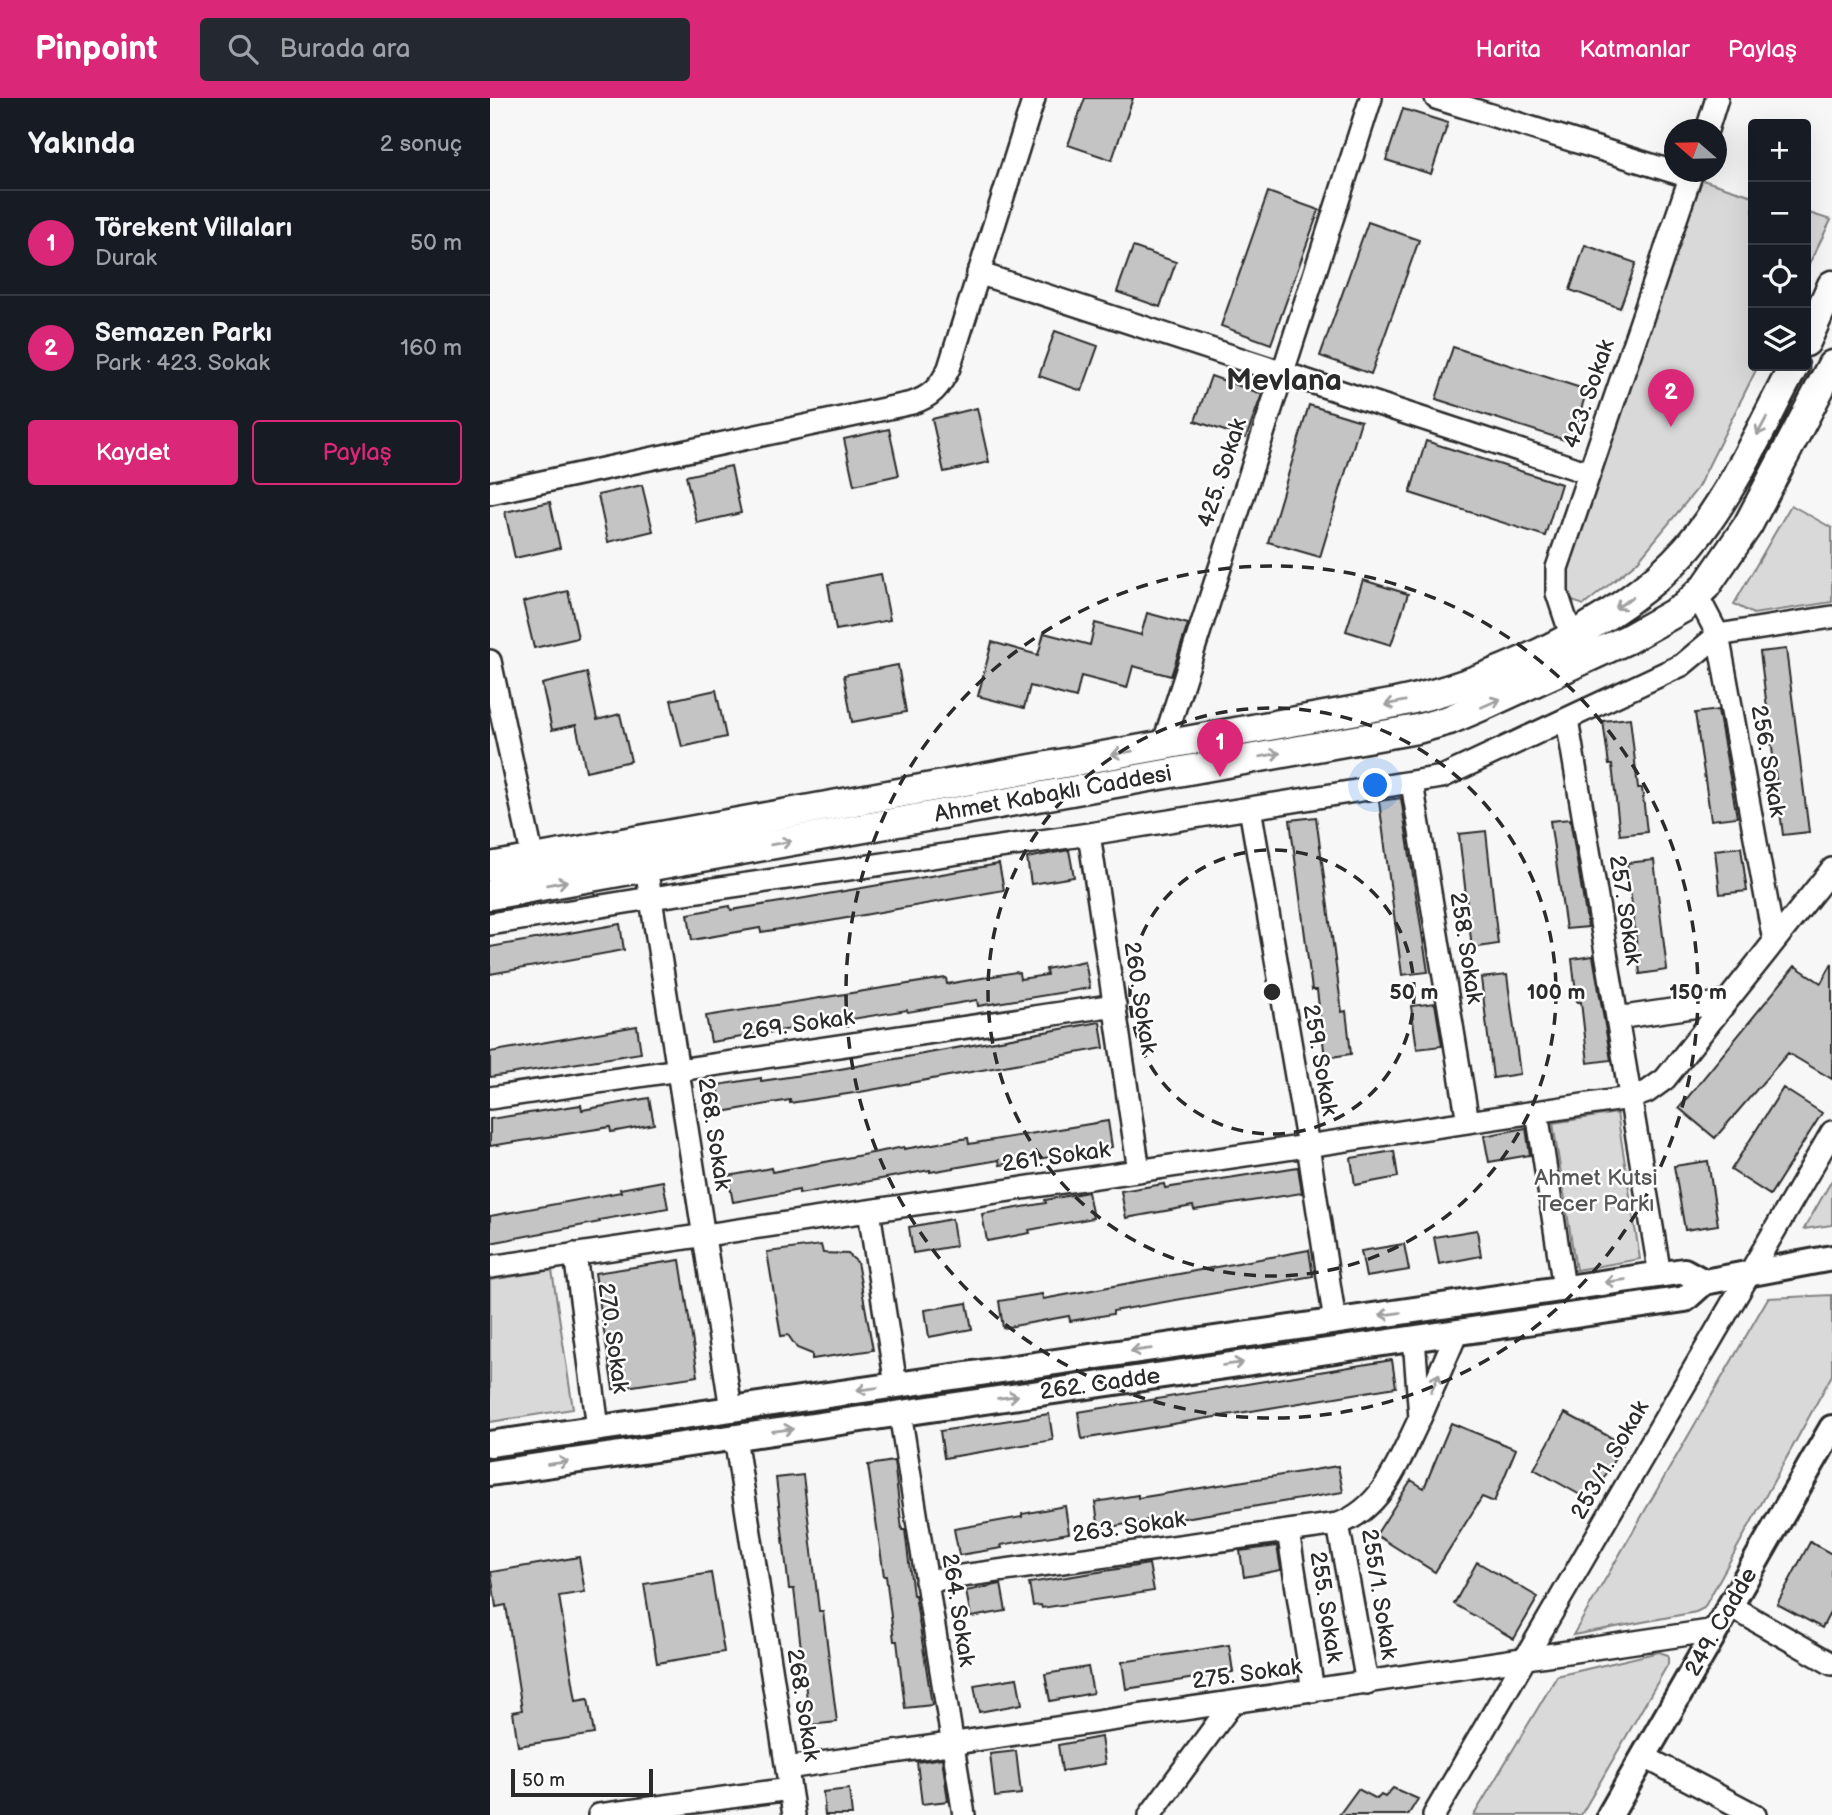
<!DOCTYPE html>
<html lang="tr">
<meta charset="utf-8">
<style>
body{margin:0;font-family:"Balsamiq Sans",sans-serif;background:#242831;color:#f1f3f6}
.controls{position:absolute;right:21px;top:21px;display:grid;overflow:hidden;border-radius:7px;box-shadow:0 7px 28px #0002}
.controls button{width:63px;height:63px;display:grid;place-items:center;padding:0;border:0;border-bottom:2px solid #363941;background:#171b24;color:#f1f3f6;font:35px sans-serif}
.compass{position:absolute;left:1174px;top:21px;width:63px;height:63px;border-radius:50%;background:#171b24;box-shadow:0 7px 28px #0002;rotate:290deg}
.scale{position:absolute;left:21px;bottom:18px;width:142px;box-sizing:border-box;padding-left:7px;border:4px solid #2b2b2b;border-top:0;font-size:19px;line-height:24px;white-space:nowrap;color:#2b2b2b;-webkit-text-stroke:5px #fff;paint-order:stroke}
.you{position:absolute;left:886px;top:688px;width:24px;height:24px;margin:-18px;border:5px solid #fff;border-radius:50%;background:#1a73e8;box-shadow:0 0 0 10px #1a73e833}
.badge{display:grid;place-items:center;width:46px;height:46px;border-radius:50%;background:#db2777;color:#fff;font-size:23px;font-weight:700}
.pin{position:absolute;translate:-50% -58px;filter:drop-shadow(0 2px 4px #0008)}
.pin::after{content:'';position:absolute;top:37px;width:24px;height:21px;background:inherit;clip-path:polygon(0 0,100% 0,50% 100%)}
.list{margin:0;padding:0;list-style:none}
h2{display:flex;justify-content:space-between;align-items:center;height:91px;margin:0;padding:0 28px;font-size:30px}
h2 small{font-size:23px;font-weight:400;color:#9ea1a6}
.list li{display:grid;grid-template-columns:46px 1fr auto;gap:21px;align-items:center;box-sizing:border-box;height:105px;padding:0 28px;border-top:2px solid #363941}
.list b{display:block;font-size:26px;white-space:nowrap}
.list p{margin:0;font-size:23px;white-space:nowrap;color:#9ea1a6}
.list em{font-size:23px;font-style:normal;color:#9ea1a6}
.actions{display:flex;gap:14px;padding:21px 28px}
.actions a{flex:1;padding:16px 0;border:2px solid #db2777;border-radius:7px;text-align:center;font-size:24px;color:#db2777}
.actions .main{background:#db2777;color:#fff}
.icon{flex:none;width:38px;height:38px;fill:none;stroke:currentColor;stroke-width:2;stroke-linecap:round;stroke-linejoin:round}
.map{position:relative;flex:none;width:1342px;height:1717px;overflow:hidden}
header{display:flex;align-items:center;gap:42px;box-sizing:border-box;height:98px;padding:0 35px;background:#db2777;color:#fff}
header strong{font-size:33px}
nav{display:flex;gap:38px;margin-inline-start:auto;font-size:24px}
.search{width:490px;height:63px;background:#242831;display:flex;align-items:center;gap:18px;box-sizing:border-box;padding:0 24px;border-radius:7px;color:#9ea1a6;font-size:26px}
main{display:flex}
aside{flex:1;background:#171b24}
.map>svg:first-child{display:block}
.green{fill:#d9d9d9;stroke:#828282;stroke-width:2}
.building{fill:#c4c4c4;stroke:#2b2b2b;stroke-width:2}
.lines{fill:none;stroke-linecap:round;stroke-linejoin:round}
.minor-casing{stroke:#2b2b2b;stroke-width:26}
.tertiary-casing{stroke:#2b2b2b;stroke-width:30}
.secondary-casing{stroke:#2b2b2b;stroke-width:33}
.minor{stroke:#fff;stroke-width:21}
.tertiary{stroke:#fff;stroke-width:24}
.secondary{stroke:#fff;stroke-width:28}
.oneway{stroke:#a0a0a0}
.ring{fill:none;stroke:#2b2b2b;stroke-width:3.5;stroke-dasharray:12 9}
.labels{text-anchor:middle;dominant-baseline:central;stroke-width:5;stroke-linejoin:round;paint-order:stroke}
.street-label{font-size:23px;fill:#2b2b2b;stroke:#fff}
.park-label{font-size:23px;fill:#565656;stroke:#fff}
.district-label{font-size:30px;font-weight:bold;fill:#2b2b2b;stroke:#fff}
.centre{fill:#2b2b2b;stroke:#fff;stroke-width:3.5}
.ring-label{font-size:21px;text-anchor:middle;font-weight:bold;fill:#2b2b2b;stroke:#fff;stroke-width:5;stroke-linejoin:round;paint-order:stroke}
</style>
<header>
<strong>Pinpoint</strong>
<div class="search"><svg class="icon" aria-label="search" viewBox="0 0 24 24"><circle cx="10" cy="10" r="6"/><path d="M15 15l6 6"/></svg>Burada ara</div>
<nav><a>Harita</a><a>Katmanlar</a><a>Paylaş</a></nav>
</header>
<main>
<aside>
<h2>Yakında<small>2 sonuç</small></h2>
<ul class="list">
<li><span class="badge">1</span><div><b>Törekent Villaları</b><p>Durak</p></div><em>50 m</em></li>
<li><span class="badge">2</span><div><b>Semazen Parkı</b><p>Park · 423. Sokak</p></div><em>160 m</em></li>
</ul>
<div class="actions"><a class="main">Kaydet</a><a>Paylaş</a></div>
</aside>
<div class="map">
<svg width="1342" height="1717" viewBox="0 0 1342 1717">
<rect width="100%" height="100%" fill="#f7f7f7"/>
<filter id="ink" filterUnits="userSpaceOnUse"><feTurbulence type="fractalNoise" baseFrequency=".0143" numOctaves="2"/><feDisplacementMap in="SourceGraphic" scale="14" xChannelSelector="R" yChannelSelector="G"/><feConvolveMatrix kernelMatrix="1 2 1 2 8 2 1 2 1" color-interpolation-filters="sRGB"/></filter>
<g filter="url(#ink)">
<!-- green -->
<path class="green" d="M1206 80 1263 98V268H1268L1207 391 1147 464 1094 507 1079 502 1072 492Z
M1316 114 1341 122 1316 172Z
M1301 407 1342 430V504L1263 516 1244 506Z
M1127 1015 1150 1161 1086 1172 1063 1025Z
M1342 1082V1127L1314 1131Z
M62 1172 83 1311 0 1324V1182Z
M1342 1197V1277L1214 1510 1206 1514 1083 1537 1278 1200Z
M1169 1554 1178 1557V1566L1091 1717H984L1067 1578Z"/>
<!-- building -->
<path class="building" d="M595 0H643L622 62 578 47Z
M913 11 958 25 941 76 896 62Z
M778 94 829 112 781 246 731 228Z
M878 124 929 142 881 276 830 258Z
M1095 147 1146 165 1130 210 1080 192Z
M643 149 686 164 670 209 627 194Z
M565 233 608 248 592 293 549 278Z
M963 249 1097 292 1081 344 946 301Z
M721 278 772 296 756 340 705 323Z
M819 307 871 323 830 459 778 444Z
M487 310 499 364 454 374 442 321Z
M399 331 409 377 364 387 354 341Z
M936 343 1071 386 1055 438 920 395Z
M241 368 251 415 207 425 196 378Z
M152 387 163 433 118 444 108 397Z
M60 404 70 450 25 460 15 414Z
M391 476 400 522 346 532 338 486Z
M873 482 918 496 901 547 856 533Z
M78 493 88 540 44 550 33 504Z
M657 515 698 526 681 578 643 568 637 590 591 578 586 600 540 588 534 610 488 598 502 544 548 557 554 535 600 547 605 525 651 537Z
M1296 551 1319 734 1293 737 1270 554Z
M408 567 416 614 362 624 354 577Z
M97 575 107 622 130 616 141 663 96 673 86 627 62 632 52 586Z
M226 592 236 639 192 649 181 602Z
M1228 612 1247 719 1221 722 1205 615Z
M1140 620 1148 690H1152L1157 734 1130 737 1122 667H1119L1113 623Z
M911 700 938 874 912 877 889 703Z
M826 719 852 914 856 913 861 956 835 960 827 892H822L800 722Z
M1080 721 1098 829 1076 831 1060 723Z
M996 733 1008 846 982 850 969 736Z
M1251 749 1257 793 1230 796 1225 752Z
M579 752 584 779 541 786 537 760Z
M1164 762 1177 872 1150 876 1137 765Z
M509 766 514 792 340 823 271 834 270 830 202 842 198 816 240 808 241 812 309 801Z
M130 826 134 852 0 876V849Z
M1103 858 1121 962 1098 965 1091 904H1087L1082 861Z
M595 863 600 890 488 908 487 902 418 914 417 912 221 944 216 918 456 880 457 886 526 874 529 875 530 881 557 877 556 871Z
M1342 865V981L1298 955 1225 1040 1189 1010 1305 868 1331 885Z
M1017 877 1030 976 1003 980 991 880Z
M945 905 952 948 927 951 921 908Z
M610 924 614 950 370 994 300 1005V1002L232 1014 228 987 271 980V983L339 973Z
M147 928 151 955 0 979V954Z
M1293 990 1332 1015 1280 1097 1241 1072Z
M159 1000 164 1026 121 1034 120 1029 0 1048V1021L91 1007 92 1012Z
M618 1023 622 1049 510 1067 509 1062 440 1074V1072L309 1096V1092L243 1104 238 1078 281 1070 282 1074 414 1049V1051L478 1040 479 1046Z
M1036 1030 1040 1057 999 1064 994 1038Z
M904 1053 908 1079 865 1087 861 1060Z
M1218 1063 1228 1127 1195 1132 1184 1068Z
M808 1069 812 1095 704 1112 703 1108 636 1120 631 1093 674 1086 675 1090Z
M173 1083 178 1110 109 1122 110 1124 0 1145V1118L131 1094 130 1091Z
M598 1094 603 1120 539 1132 540 1135 497 1143 492 1116 556 1105 555 1102Z
M462 1121 466 1148 423 1155 419 1129Z
M987 1132 991 1158 949 1166 944 1139Z
M914 1146 919 1172 876 1179 871 1153Z
M331 1147 333 1155 358 1156 367 1164 383 1252 322 1261V1256L307 1250 298 1237 291 1238 277 1154Z
M819 1152 823 1178 623 1213V1216L580 1223 579 1218 513 1230 509 1203 552 1196 553 1201Z
M190 1162 208 1278 123 1291 105 1175Z
M477 1205 482 1231 439 1239 435 1212Z
M902 1262 906 1289 592 1341 588 1314Z
M1075 1315 1133 1346 1101 1403 1044 1371Z
M559 1316 563 1342 454 1360 450 1333Z
M961 1325 1026 1351 1004 1404 992 1399 945 1474 886 1437 921 1382 934 1390Z
M404 1363 412 1432H415L423 1497H425L442 1607 415 1610 407 1543H404L396 1478H394L378 1367Z
M848 1368 853 1394 676 1423 675 1419 609 1431 605 1404 648 1397V1400Z
M313 1377 329 1513H333L347 1624 320 1627 304 1491H299L286 1380Z
M575 1408 579 1435 511 1447 512 1450 469 1457 464 1431 532 1419V1416Z
M1320 1444 1342 1456V1511L1332 1530 1287 1506Z
M787 1448 791 1472 754 1479 750 1453Z
M89 1459 95 1494 69 1498 86 1603 98 1601 104 1636 28 1648 23 1614 32 1612 16 1507 6 1509 1 1474Z
M987 1464 1048 1499 1024 1541 964 1506Z
M659 1466 664 1493 552 1510 551 1507 543 1508 539 1485Z
M221 1475 234 1554 167 1565 154 1486Z
M511 1486 516 1513 481 1519 476 1493Z
M739 1547 743 1574 636 1591 632 1564Z
M598 1569 603 1595 560 1603 555 1576Z
M527 1580 532 1606 489 1614 484 1587Z
M611 1639 615 1666 572 1673 568 1647Z
M526 1653 531 1696 505 1699 500 1656Z
M452 1660 458 1703 432 1706 427 1664Z
M903 1690 928 1701 918 1717H849L868 1691 887 1701 891 1697 895 1699Z
M359 1691 362 1717H335L333 1694Z"/>
<g class="lines">
<!-- minor casing -->
<g class="minor-casing">
<path id="minor" d="M946 0 1200 79
M1217 32 1227 0
M488 175 1099 375
M0 395 422 305C441 299 450 289 459 270L544 0
M1207 497 1228 537 1284 843
M1081 537 1067 495V470L1202 74
M0 563 43 761
M1077 621 1170 1177
M673 647 881 0
M922 685 978 1024
M760 710 818 1048 845 1224
M599 736 649 1073
M156 769 241 1311
M0 826 161 800 599 736 952 679 1192 567 1228 537 1342 519
M1127 920 1236 904
M0 1000 625 907
M1047 1014 1074 1190
M379 1113 406 1287
M85 1156 108 1330
M0 1169 1140 1000 1157 994 1175 981 1342 771
M924 1240 930 1320 967 1234
M410 1315 474 1717
M245 1339 304 1717
M798 1433 823 1593
M436 1483 848 1426
M1240 1508 1342 1566
M877 1585 848 1426C894 1410 910 1360 930 1320
M1153 1658 1265 1717
M297 1670 1226 1532
M109 1717 300 1691
M660 1717 743 1604
M944 1717 1342 1034"/>
</g>
<!-- tertiary casing -->
<g class="tertiary-casing">
<path id="tertiary" d="M0 1346 1194 1173 1214 1184
M0 1375 1195 1201 1214 1184 1342 1160
M1120 1717 1342 1330"/>
</g>
<!-- secondary casing -->
<g class="secondary-casing">
<path id="secondary" d="M1316 244 1342 187
M0 769 906 605C1009 583 1145 520 1210 434 1248 384 1274 323 1304 268
M0 797 927 631 959 622 999 605 1138 541 1193 510 1216 488 1258 427 1342 267"/>
</g>
<!-- minor -->
<use href="#minor" class="minor"/>
<!-- tertiary -->
<use href="#tertiary" class="tertiary"/>
<!-- secondary -->
<use href="#secondary" class="secondary"/>
</g>
<!-- one-way arrows -->
<defs><path id="oneway-shaft" d="M-6 0H5M1.5-3L5.5 0L1.5 3" fill="none" stroke-width="1.6" stroke-linecap="round" stroke-linejoin="round" transform="scale(1.75)"/></defs>
<g class="oneway">
<use href="#oneway-shaft" transform="translate(1272 328) rotate(118)"/>
<use href="#oneway-shaft" transform="translate(1134 505) rotate(147)"/>
<use href="#oneway-shaft" transform="translate(905 605) rotate(169)"/>
<use href="#oneway-shaft" transform="translate(1001 605) rotate(-24)"/>
<use href="#oneway-shaft" transform="translate(632 655) rotate(170)"/>
<use href="#oneway-shaft" transform="translate(780 657) rotate(-10)"/>
<use href="#oneway-shaft" transform="translate(291 745) rotate(-10)"/>
<use href="#oneway-shaft" transform="translate(67 785) rotate(-10)"/>
<use href="#oneway-shaft" transform="translate(1125 1183) rotate(172)"/>
<use href="#oneway-shaft" transform="translate(900 1216) rotate(172)"/>
<use href="#oneway-shaft" transform="translate(651 1252) rotate(172)"/>
<use href="#oneway-shaft" transform="translate(743 1266) rotate(-8)"/>
<use href="#oneway-shaft" transform="translate(945 1285) rotate(-67)"/>
<use href="#oneway-shaft" transform="translate(377 1291) rotate(172)"/>
<use href="#oneway-shaft" transform="translate(518 1299) rotate(-8)"/>
<use href="#oneway-shaft" transform="translate(293 1332) rotate(-8)"/>
<use href="#oneway-shaft" transform="translate(68 1365) rotate(-8)"/>
</g>
</g>
<!-- distance rings -->
<g class="ring">
<circle cx="782" cy="894" r="142"/>
<circle cx="782" cy="894" r="284"/>
<circle cx="782" cy="894" r="426"/>
</g>
<g class="labels">
<!-- street labels -->
<g class="street-label">
<text transform="translate(1099 296) rotate(-71)">423. Sokak</text>
<text transform="translate(732 375) rotate(-72)">425. Sokak</text>
<text transform="translate(1278 663) rotate(80)">256. Sokak</text>
<text transform="translate(563 696) rotate(-10)">Ahmet Kabaklı Caddesi</text>
<text transform="translate(1135 812) rotate(81)">257. Sokak</text>
<text transform="translate(976 850) rotate(81)">258. Sokak</text>
<text transform="translate(650 900) rotate(81)">260. Sokak</text>
<text transform="translate(308 927) rotate(-8)">269. Sokak</text>
<text transform="translate(830 962) rotate(80)">259. Sokak</text>
<text transform="translate(224 1036) rotate(81)">268. Sokak</text>
<text transform="translate(566 1059) rotate(-8)">261. Sokak</text>
<text transform="translate(123 1240) rotate(82)">270. Sokak</text>
<text transform="translate(610 1286) rotate(-8)">262. Cadde</text>
<text transform="translate(1120 1362) rotate(-60)">253/1. Sokak</text>
<text transform="translate(639 1429) rotate(-8)">263. Sokak</text>
<text transform="translate(889 1496) rotate(81)">255/1. Sokak</text>
<text transform="translate(836 1509) rotate(81)">255. Sokak</text>
<text transform="translate(468 1512) rotate(81)">264. Sokak</text>
<text transform="translate(1231 1524) rotate(-60)">249. Cadde</text>
<text transform="translate(757 1576) rotate(-8)">275. Sokak</text>
<text transform="translate(313 1607) rotate(81)">268. Sokak</text>
</g>
<!-- park labels -->
<g class="park-label">
<text x="1106" y="1080">Ahmet Kutsi<tspan x="1106" dy="26">Tecer Parkı</tspan></text>
</g>
<!-- district labels -->
<g class="district-label">
<text x="794" y="283">Mevlana</text>
</g>
</g>
<circle cx="782" cy="894" r="10" class="centre"/>
<g class="ring-label">
<text x="924" y="901">50 m</text>
<text x="1066" y="901">100 m</text>
<text x="1208" y="901">150 m</text>
</g>
</svg>
<div class="controls">
<button>+</button>
<button>−</button>
<button><svg class="icon" aria-label="locate" viewBox="0 0 24 24"><circle cx="12" cy="12" r="6"/><path d="M12 2v4M12 18v4M2 12h4M18 12h4"/></svg></button>
<button><svg class="icon" aria-label="layers" viewBox="0 0 24 24"><path d="M12 4l9 5-9 5-9-5zM3 14l9 5 9-5"/></svg></button>
</div>
<svg class="compass" viewBox="-18 -18 36 36"><path d="M0-13l5 13h-10z" fill="#e53935"/><path d="M0 13l5-13h-10z" fill="#9ea1a6"/></svg>
<div class="scale">50 m</div>
<div class="you"></div>
<div class="pin badge" style="left:730px;top:679px">1</div>
<div class="pin badge" style="left:1181px;top:329px">2</div>
</div>
</main>
